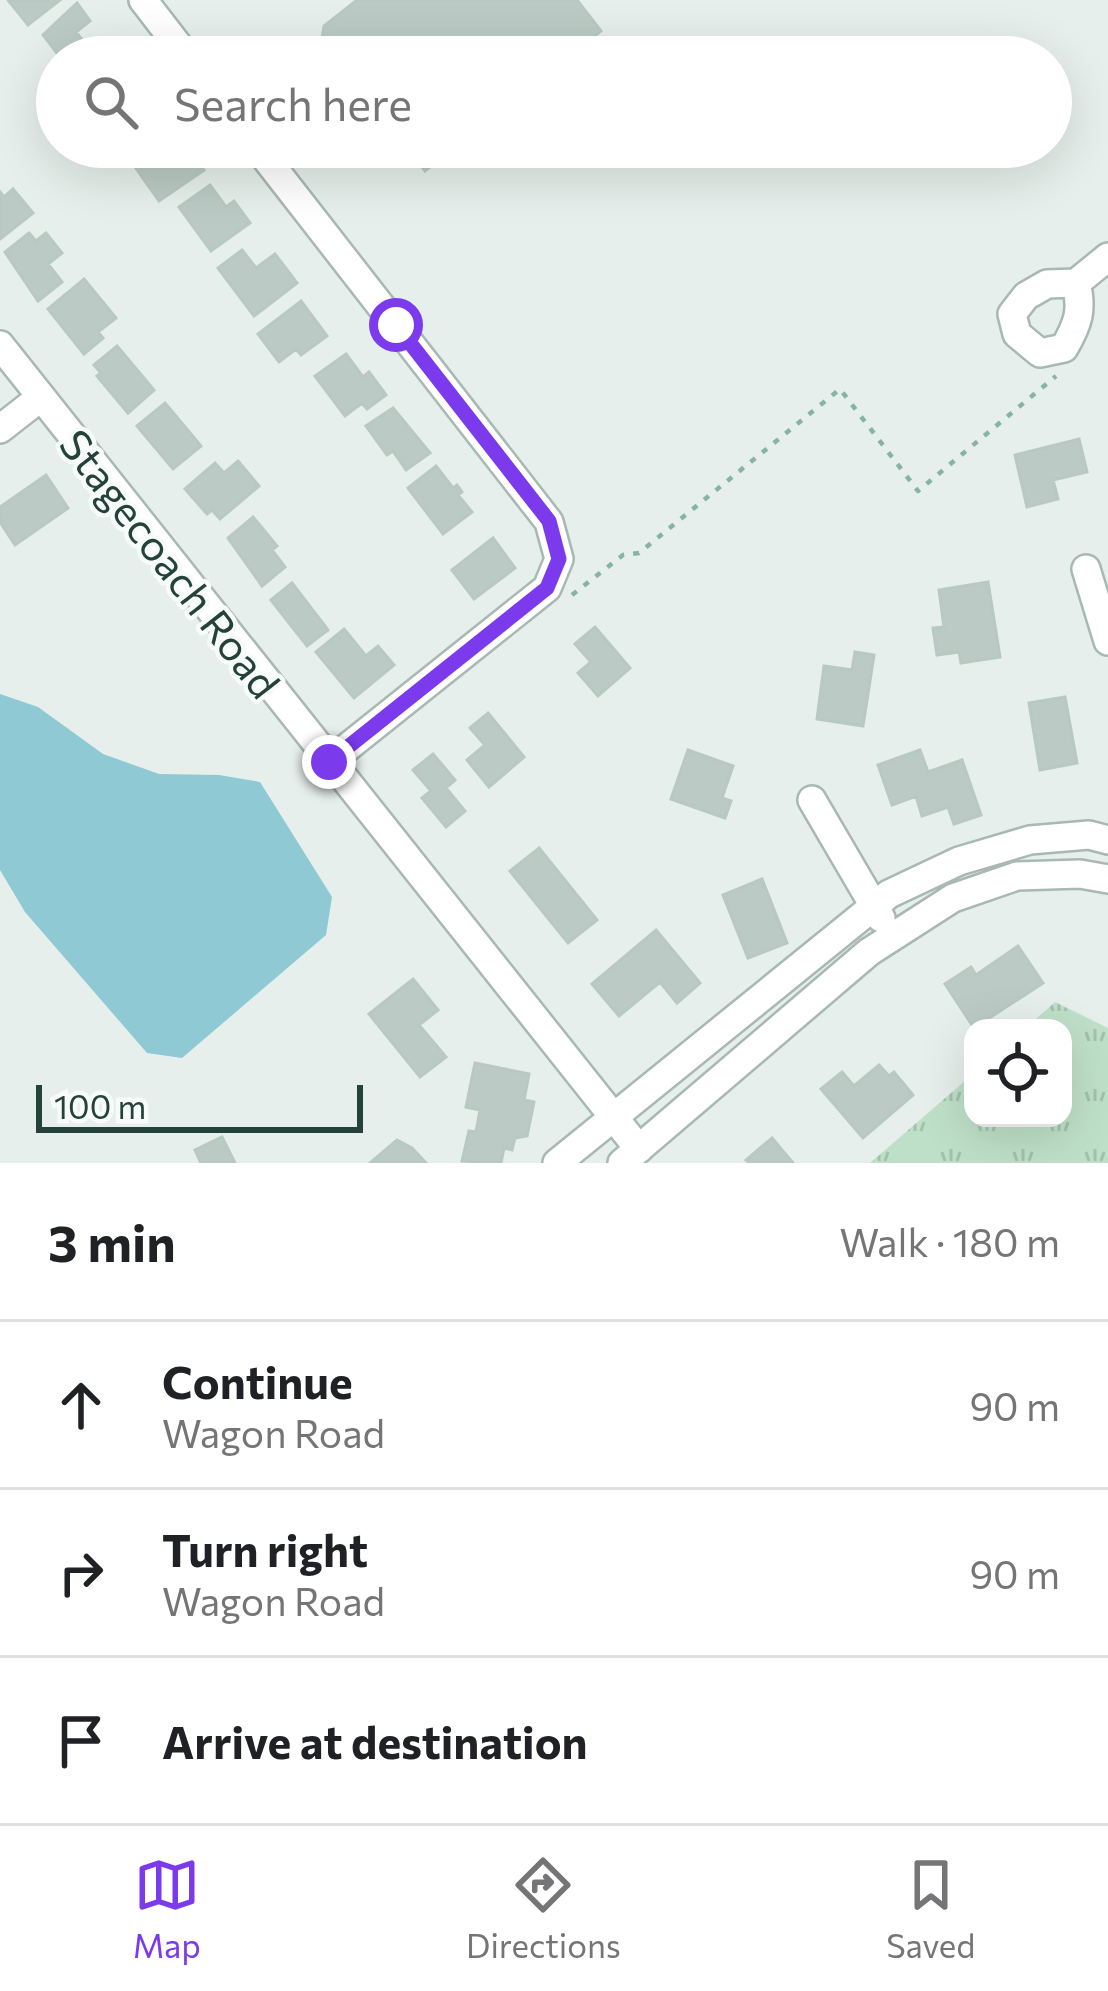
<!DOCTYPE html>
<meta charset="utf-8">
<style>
body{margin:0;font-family:Commissioner,sans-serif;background:#f2f2f2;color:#202124}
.controls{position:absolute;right:36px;bottom:36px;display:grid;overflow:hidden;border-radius:24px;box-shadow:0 12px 48px #0002}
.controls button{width:108px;height:108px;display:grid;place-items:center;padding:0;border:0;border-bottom:3px solid #e0e0e0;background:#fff;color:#202124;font:60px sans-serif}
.scale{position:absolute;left:36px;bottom:30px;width:327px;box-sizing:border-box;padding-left:12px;border:6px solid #24423a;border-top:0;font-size:33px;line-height:42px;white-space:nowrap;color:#24423a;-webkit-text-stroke:9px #f7fbf9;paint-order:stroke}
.stop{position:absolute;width:36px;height:36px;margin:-27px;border:9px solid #7c3aed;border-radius:50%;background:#fff}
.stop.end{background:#7c3aed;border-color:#fff;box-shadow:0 3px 12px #0008}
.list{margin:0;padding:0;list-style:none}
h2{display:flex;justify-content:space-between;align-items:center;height:156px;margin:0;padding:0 48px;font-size:51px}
h2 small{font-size:39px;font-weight:400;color:#757577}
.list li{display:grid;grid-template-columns:78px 1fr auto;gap:36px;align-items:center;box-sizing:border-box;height:168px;padding:0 48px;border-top:3px solid #e0e0e0}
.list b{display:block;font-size:45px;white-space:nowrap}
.list p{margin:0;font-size:39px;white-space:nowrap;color:#757577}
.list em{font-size:39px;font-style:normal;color:#757577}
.icon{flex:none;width:66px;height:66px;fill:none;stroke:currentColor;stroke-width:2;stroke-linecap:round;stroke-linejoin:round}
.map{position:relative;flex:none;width:1108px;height:1163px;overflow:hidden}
.search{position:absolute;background:#fff;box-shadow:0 12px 48px #0002;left:36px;right:36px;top:36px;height:132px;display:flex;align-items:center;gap:30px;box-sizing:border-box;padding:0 42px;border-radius:66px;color:#757577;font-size:45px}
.sheet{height:660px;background:#fff}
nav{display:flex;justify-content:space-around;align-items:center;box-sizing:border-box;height:168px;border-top:3px solid #e0e0e0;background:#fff;font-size:33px;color:#757577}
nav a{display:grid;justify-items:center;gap:6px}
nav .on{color:#7c3aed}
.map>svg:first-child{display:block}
.grass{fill:url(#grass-tufts)}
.water{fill:#8ec9d4}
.building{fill:#bbcac4;stroke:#b8c9c2;stroke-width:3}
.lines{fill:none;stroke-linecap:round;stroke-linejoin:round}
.minor-casing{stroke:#a8b8b2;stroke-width:32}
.path{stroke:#86b3a5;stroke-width:4.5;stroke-dasharray:6 9;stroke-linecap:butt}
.minor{stroke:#fff;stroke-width:27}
.route{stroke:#7c3aed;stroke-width:15}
.labels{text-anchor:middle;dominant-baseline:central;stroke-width:9;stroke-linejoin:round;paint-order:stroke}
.street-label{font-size:42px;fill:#24423a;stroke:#f7fbf9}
</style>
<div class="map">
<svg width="1108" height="1163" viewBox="0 0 1108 1163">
<defs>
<pattern id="grass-tufts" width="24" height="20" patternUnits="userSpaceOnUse" patternTransform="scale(3)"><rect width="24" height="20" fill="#bfe0c8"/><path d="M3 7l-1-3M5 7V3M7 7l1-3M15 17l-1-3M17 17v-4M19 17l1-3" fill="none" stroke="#a4c1ad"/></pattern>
</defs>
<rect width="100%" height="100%" fill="#e6efeb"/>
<!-- grass -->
<path class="grass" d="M1055 1002 1108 1028V1163H870L973 1074V1118H1063V1028H1026Z"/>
<!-- water -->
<path class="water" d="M0 694 38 707 103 754 159 774 219 775 260 782 332 897 326 935 182 1058 147 1053 25 912 0 870Z"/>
<!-- building -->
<path class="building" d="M8 0H60L28 25Z
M357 0H577L601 31 568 57H319L324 26Z
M77 3 90 21 76 32 94 55 60 57 43 35Z
M135 147H160L168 159 188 147 204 170 159 201 126 154Z
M407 147H456L425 171Z
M210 185 226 207 234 201 250 223 211 251 179 207Z
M13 189 33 213 0 239V192L4 197Z
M29 233 36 241 46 233 62 253 48 264 62 282 38 301 5 252Z
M242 250 256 268 275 254 297 283 254 316 218 268Z
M84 279 116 318 98 332 103 338 84 354 48 309Z
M301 301 327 336 301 355 296 349 279 362 258 334Z
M117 346 154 390 128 413 97 376 101 373 94 365Z
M346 354 363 377 369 372 386 395 367 409 362 403 345 416 315 376Z
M165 403 201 446 173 469 137 426Z
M393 408 430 453 406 470 393 451 387 455 366 426Z
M1079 439 1087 472 1053 480 1058 499 1027 507 1015 455Z
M238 461 259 486 220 519 212 510 207 514 185 489 215 463 224 473Z
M436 466 453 488 457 485 462 492 458 495 472 512 443 534 408 488Z
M46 475 68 508 15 545 0 522V507Z
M253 517 277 546 272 550 285 567 262 586 228 538Z
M493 538 515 568 474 599 452 570Z
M988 582 1000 657 961 663 959 652 937 655 933 628 944 627 939 590Z
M292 583 328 630 307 646 271 600Z
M595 627 630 668 598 696 578 673 591 662 575 644Z
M344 629 366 656 378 646 394 665 354 698 316 652Z
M855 652 874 655 863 726 817 719 824 666 852 670Z
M1065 697 1077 763 1040 770 1029 703Z
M488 713 524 757 489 787 467 760 485 745 470 728Z
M688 750 733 766 722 798 731 801 725 818 671 799Z
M920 750 928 772 962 760 981 815 954 824 948 807 922 816 916 796 892 805 878 765Z
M433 754 455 780 446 788 465 811 446 827 422 798 431 791 413 770Z
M539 848 597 920 568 943 510 871Z
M762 879 787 943 748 958 723 895Z
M656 930 700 983 677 1003 660 982 619 1016 592 984Z
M1018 946 1043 983 974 1028 945 984 971 967 976 975Z
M413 979 438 1010 419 1025 446 1057 420 1077 369 1014Z
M475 1063 529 1074 524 1100 534 1102 527 1136 515 1138 512 1150 504 1148 501 1163 462 1161 469 1131 476 1132 480 1110 466 1107Z
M879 1065 889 1076 894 1072 913 1095 863 1138 821 1089 842 1072 854 1086Z
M222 1137 235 1163H201L195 1150Z
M772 1138 793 1163H749L746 1160Z
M397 1140 412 1148 426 1163H370Z"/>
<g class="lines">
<!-- minor casing -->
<g class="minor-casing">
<path id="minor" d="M143 0 187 57
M257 147 549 522 559 559 547 588 329 762
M1076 283C1083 310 1078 324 1064 348L1040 353 1017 334 1012 314 1026 296 1047 284 1076 283 1108 257
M0 345 639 1149
M0 429 41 397
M1086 569 1108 641
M812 800 881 918
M557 1163 889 894 959 861 1030 840 1089 835 1108 840
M622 1163 869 952 953 898 1017 876 1080 874 1108 879"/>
</g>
<!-- path -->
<path class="path" d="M572 595 623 555 639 553 840 389 918 491 1056 376"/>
<!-- minor -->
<use href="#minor" class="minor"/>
</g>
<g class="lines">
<!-- route -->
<path class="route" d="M329 762 547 588 559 559 549 521 396 325"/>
</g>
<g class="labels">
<!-- street labels -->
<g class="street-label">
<text transform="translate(171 563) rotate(52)">Stagecoach Road</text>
</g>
</g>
</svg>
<div class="controls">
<button><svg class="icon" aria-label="locate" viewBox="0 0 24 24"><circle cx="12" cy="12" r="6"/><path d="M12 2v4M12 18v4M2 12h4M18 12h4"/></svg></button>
</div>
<div class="scale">100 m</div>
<div class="stop" style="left:396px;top:325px"></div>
<div class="stop end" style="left:329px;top:762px"></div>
<div class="search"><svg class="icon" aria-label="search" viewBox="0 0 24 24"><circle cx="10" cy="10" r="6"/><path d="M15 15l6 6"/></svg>Search here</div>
</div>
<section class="sheet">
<h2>3 min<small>Walk · 180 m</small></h2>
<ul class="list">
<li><svg class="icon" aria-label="ahead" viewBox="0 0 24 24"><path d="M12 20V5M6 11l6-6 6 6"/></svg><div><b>Continue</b><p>Wagon Road</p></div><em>90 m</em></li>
<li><svg class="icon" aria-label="right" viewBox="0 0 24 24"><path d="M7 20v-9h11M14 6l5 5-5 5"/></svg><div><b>Turn right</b><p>Wagon Road</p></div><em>90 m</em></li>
<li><svg class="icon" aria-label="arrive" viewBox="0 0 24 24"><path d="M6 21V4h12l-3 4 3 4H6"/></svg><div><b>Arrive at destination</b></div></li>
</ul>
</section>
<nav>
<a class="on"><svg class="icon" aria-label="map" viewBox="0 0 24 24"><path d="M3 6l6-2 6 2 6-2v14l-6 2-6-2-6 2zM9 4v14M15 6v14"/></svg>Map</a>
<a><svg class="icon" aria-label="directions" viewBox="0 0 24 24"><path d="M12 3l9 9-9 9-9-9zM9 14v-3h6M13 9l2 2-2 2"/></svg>Directions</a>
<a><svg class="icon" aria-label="saved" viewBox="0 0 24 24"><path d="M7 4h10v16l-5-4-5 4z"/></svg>Saved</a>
</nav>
